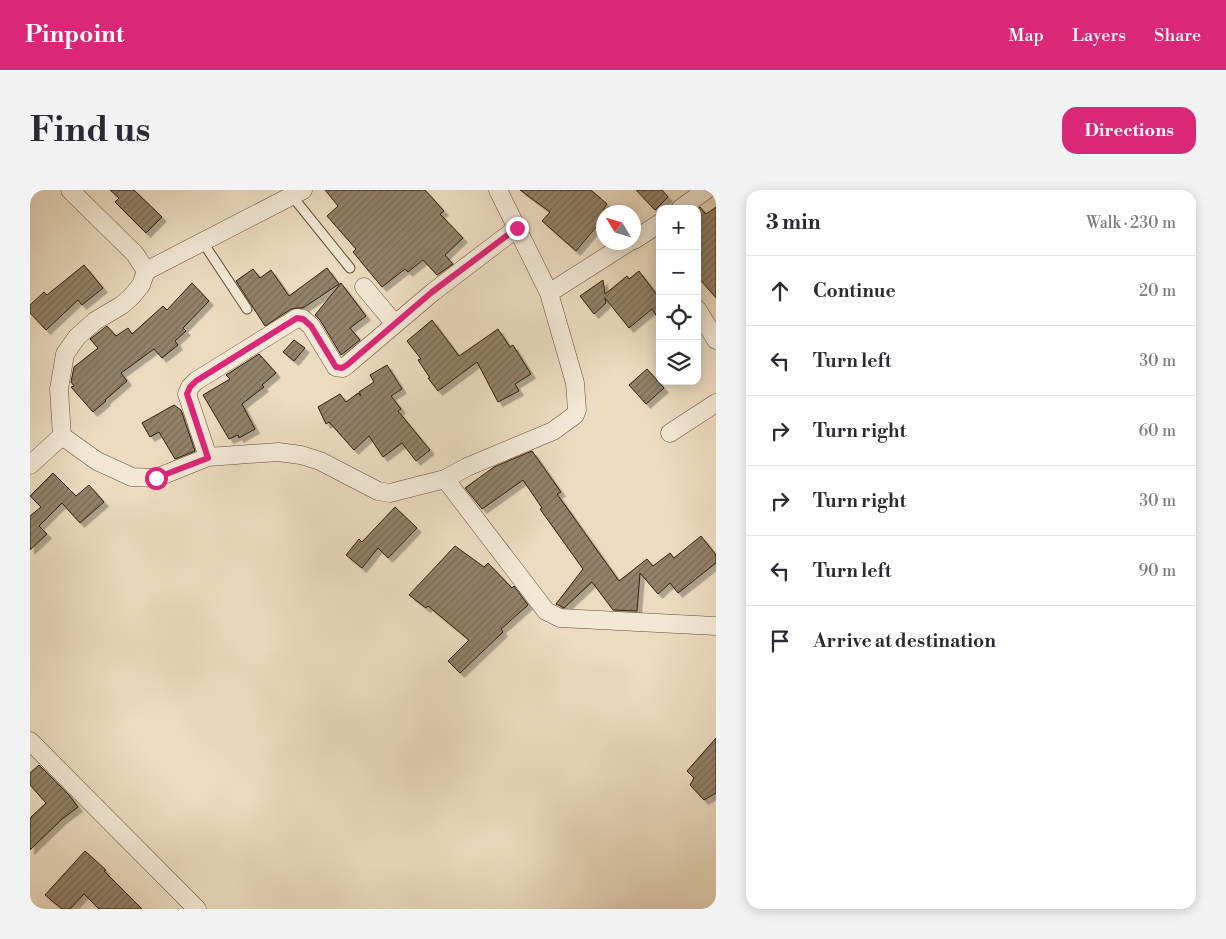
<!DOCTYPE html>
<meta charset="utf-8">
<style>
body{margin:0;font-family:"Libre Bodoni",serif;background:#f2f2f3;color:#2b2b33}
.controls{position:absolute;right:15px;top:15px;display:grid;overflow:hidden;border-radius:10px;box-shadow:0 2px 12px #0003}
.controls button{width:45px;height:45px;display:grid;place-items:center;padding:0;border:0;border-bottom:1px solid #e1e1e2;background:#fff;color:#2b2b33;font:25px sans-serif}
.compass{position:absolute;left:566px;top:15px;width:45px;height:45px;border-radius:50%;background:#fff;box-shadow:0 2px 12px #0003;rotate:308deg}
.stop{position:absolute;width:15px;height:15px;margin:-11px;border:4px solid #db2777;border-radius:50%;background:#fff}
.stop.end{background:#db2777;border-color:#fff;box-shadow:0 1px 5px #0008}
.list{margin:0;padding:0;list-style:none}
h2{display:flex;justify-content:space-between;align-items:center;height:65px;margin:0;padding:0 20px;font-size:21px}
h2 small{font-size:16px;font-weight:400;color:#7c7c81}
.list li{display:grid;grid-template-columns:32px 1fr auto;gap:15px;align-items:center;box-sizing:border-box;height:70px;padding:0 20px;border-top:1px solid #e1e1e2}
.list b{display:block;font-size:19px;white-space:nowrap}
.list em{font-size:16px;font-style:normal;color:#7c7c81}
.icon{flex:none;width:28px;height:28px;fill:none;stroke:currentColor;stroke-width:2;stroke-linecap:round;stroke-linejoin:round}
.map{position:relative;flex:none;width:686px;height:719px;overflow:hidden;border-radius:15px}
header{display:flex;align-items:center;gap:30px;box-sizing:border-box;height:70px;padding:0 25px;background:#db2777;color:#fff}
header strong{font-size:24px}
nav{display:flex;gap:28px;margin-inline-start:auto;font-size:18px}
.intro{display:flex;align-items:center;justify-content:space-between;box-sizing:border-box;height:120px;padding:0 30px}
h1{margin:0;font-size:35px}
.button{padding:12px 22px;border-radius:15px;background:#db2777;color:#fff;font-size:18px;font-weight:700}
main{display:flex;gap:30px;padding:0 30px}
aside{flex:1;background:#fff;border-radius:15px;box-shadow:0 2px 12px #0003}
.map>svg:first-child{display:block}
.building{fill:url(#building-hatch);stroke:#321f0b;filter:url(#shadow)}
.lines{fill:none;stroke-linecap:round;stroke-linejoin:round}
.service-casing{stroke:#604e38;stroke-width:11}
.minor-casing{stroke:#604e38;stroke-width:19}
.service{stroke:#f3e8d6;stroke-width:9}
.minor{stroke:#f3e8d6;stroke-width:18}
.route{stroke:#db2777;stroke-width:6}
</style>
<header>
<strong>Pinpoint</strong>
<nav><a>Map</a><a>Layers</a><a>Share</a></nav>
</header>
<div class="intro"><h1>Find us</h1><a class="button">Directions</a></div>
<main>
<div class="map">
<svg width="686" height="719" viewBox="0 0 686 719">
<defs>
<pattern id="building-hatch" width="6" height="6" patternUnits="userSpaceOnUse" patternTransform="scale(1.25)"><rect width="6" height="6" fill="#938169"/><path d="M-1 1l2-2M0 6l6-6M5 7l2-2" fill="none" stroke="#796955"/></pattern>
<filter id="shadow"><feDropShadow dx="4.5" dy="4.5" stdDeviation="0" flood-color="#0004"/></filter>
</defs>
<rect width="100%" height="100%" fill="#ecdbc0"/>
<filter id="stains"><feTurbulence type="fractalNoise" baseFrequency=".004" numOctaves="4"/><feColorMatrix values="0 0 0 0 .2 0 0 0 0 .09 0 0 0 0 .02 0 0 0 .5 -.17"/></filter>
<radialGradient id="worn" r=".72"><stop offset=".6" stop-color="#630" stop-opacity="0"/><stop offset="1" stop-color="#630" stop-opacity=".3"/></radialGradient>
<!-- building -->
<path class="building" d="M80 0H104L132 27 116 43 85 12 89 8Z
M295 0H395L414 21 410 24 433 48 415 65 423 74 407 85 393 70 378 82 375 79 352 97 323 62 326 59 297 26 308 16Z
M490 0H561L577 14 574 18V44L566 37 546 61 512 31 520 22Z
M606 0H632L638 7 625 20Z
M670 17 676 24 686 17V108L667 86V20Z
M54 75 73 98 52 115 48 110 16 140 0 123V115L14 102 17 105Z
M297 78 309 94 273 118H268L261 119 235 136 206 91 223 79 230 88 241 80 259 106Z
M609 81 630 109V131L622 119 599 138 575 108 576 113 564 124 550 106 573 90 575 104 597 86 599 89Z
M162 93 179 111 153 138 156 141 145 151 148 155 132 168 124 159 91 183 97 191 75 210 76 211 63 222 41 197 44 196 41 192 44 177 68 158 60 149 77 136 86 146 98 138 102 144 133 116 137 120Z
M311 93 336 126 320 138 330 150 311 165 290 130 285 125Z
M402 130 429 166 468 139 480 157 483 155 501 184 485 194 489 201 468 212 447 172 408 201 398 188H400L388 170 391 169 377 151Z
M264 150 275 158 264 171 253 162Z
M229 164 246 183 232 195 234 197 212 214 225 239 209 248 208 245 199 249 173 205 200 189 196 185Z
M357 175 372 199 361 206 371 219 368 221 400 260 386 271 372 253 353 267 339 246 324 260 299 232 296 234 288 217 310 204 316 212 328 203 331 206 329 202 344 192 340 185Z
M617 179 634 198 616 214 599 195Z
M144 215 151 220 165 261 145 269 129 242 120 247 112 233Z
M502 261 531 302 527 304 589 391 617 369 623 376 640 363 644 368 671 346 686 365V373L648 403 640 393 628 404 610 383 607 421 583 420 562 392 534 418 526 414 553 379 510 319 512 318 493 290 452 319 435 298 464 277Z
M23 283 46 306 59 295 74 312 50 333 32 313 9 336 17 344 0 360V326L11 317 0 306Z
M365 317 387 338 358 368 348 358 332 378 316 365 329 349 332 352Z
M425 356 454 377 458 373 482 398 484 396 498 415 471 439 473 442 430 483 418 471 439 450 398 416 396 418 379 405Z
M686 548V603L674 610 660 595 664 588 657 581Z
M9 575 39 605 48 617 31 630 0 660V628L16 613 0 595V583Z
M55 661 76 680 74 681 112 719H69L54 704 40 719H32L15 705Z"/>
<g class="lines">
<!-- service casing -->
<g class="service-casing">
<path id="service" d="M262 6 320 78
M172 51 217 119"/>
</g>
<!-- minor casing -->
<g class="minor-casing">
<path id="minor" d="M650 19 676 0
M604 50 630 33
M116 81 273 0
M334 97 365 134
M519 103 599 52
M667 119 686 150
M640 243 686 213
M32 246 29 199 35 164 47 147 65 131 92 115 102 106 111 95 116 81 105 64 40 0
M178 267 157 204 160 197 166 191 267 128 273 129 281 136 306 177 313 178 317 175 403 102 487 38
M0 275 32 246 67 271 102 287 126 288 178 267 248 262 271 265 290 271 348 301 360 303 415 289 437 277 523 241 545 225 547 220 545 193 519 103 468 0
M415 289 516 421 530 428 686 436
M0 551 167 719"/>
</g>
<!-- service -->
<use href="#service" class="service"/>
<!-- minor -->
<use href="#minor" class="minor"/>
</g>
<g class="lines">
<!-- route -->
<path class="route" d="M126 288 178 268 157 204 160 197 166 191 267 128 273 129 281 136 306 177 312 178 317 175 402 102 487 38"/>
</g>
<rect width="100%" height="100%" filter="url(#stains)"/>
<rect width="100%" height="100%" fill="url(#worn)"/>
</svg>
<div class="controls">
<button>+</button>
<button>−</button>
<button><svg class="icon" aria-label="locate" viewBox="0 0 24 24"><circle cx="12" cy="12" r="6"/><path d="M12 2v4M12 18v4M2 12h4M18 12h4"/></svg></button>
<button><svg class="icon" aria-label="layers" viewBox="0 0 24 24"><path d="M12 4l9 5-9 5-9-5zM3 14l9 5 9-5"/></svg></button>
</div>
<svg class="compass" viewBox="-18 -18 36 36"><path d="M0-13l5 13h-10z" fill="#e53935"/><path d="M0 13l5-13h-10z" fill="#7c7c81"/></svg>
<div class="stop" style="left:126px;top:288px"></div>
<div class="stop end" style="left:487px;top:38px"></div>
</div>
<aside>
<h2>3 min<small>Walk · 230 m</small></h2>
<ul class="list">
<li><svg class="icon" aria-label="ahead" viewBox="0 0 24 24"><path d="M12 20V5M6 11l6-6 6 6"/></svg><div><b>Continue</b></div><em>20 m</em></li>
<li><svg class="icon" aria-label="left" viewBox="0 0 24 24"><path d="M17 20v-9H6M10 6l-5 5 5 5"/></svg><div><b>Turn left</b></div><em>30 m</em></li>
<li><svg class="icon" aria-label="right" viewBox="0 0 24 24"><path d="M7 20v-9h11M14 6l5 5-5 5"/></svg><div><b>Turn right</b></div><em>60 m</em></li>
<li><svg class="icon" aria-label="right" viewBox="0 0 24 24"><path d="M7 20v-9h11M14 6l5 5-5 5"/></svg><div><b>Turn right</b></div><em>30 m</em></li>
<li><svg class="icon" aria-label="left" viewBox="0 0 24 24"><path d="M17 20v-9H6M10 6l-5 5 5 5"/></svg><div><b>Turn left</b></div><em>90 m</em></li>
<li><svg class="icon" aria-label="arrive" viewBox="0 0 24 24"><path d="M6 21V4h12l-3 4 3 4H6"/></svg><div><b>Arrive at destination</b></div></li>
</ul>
</aside>
</main>
